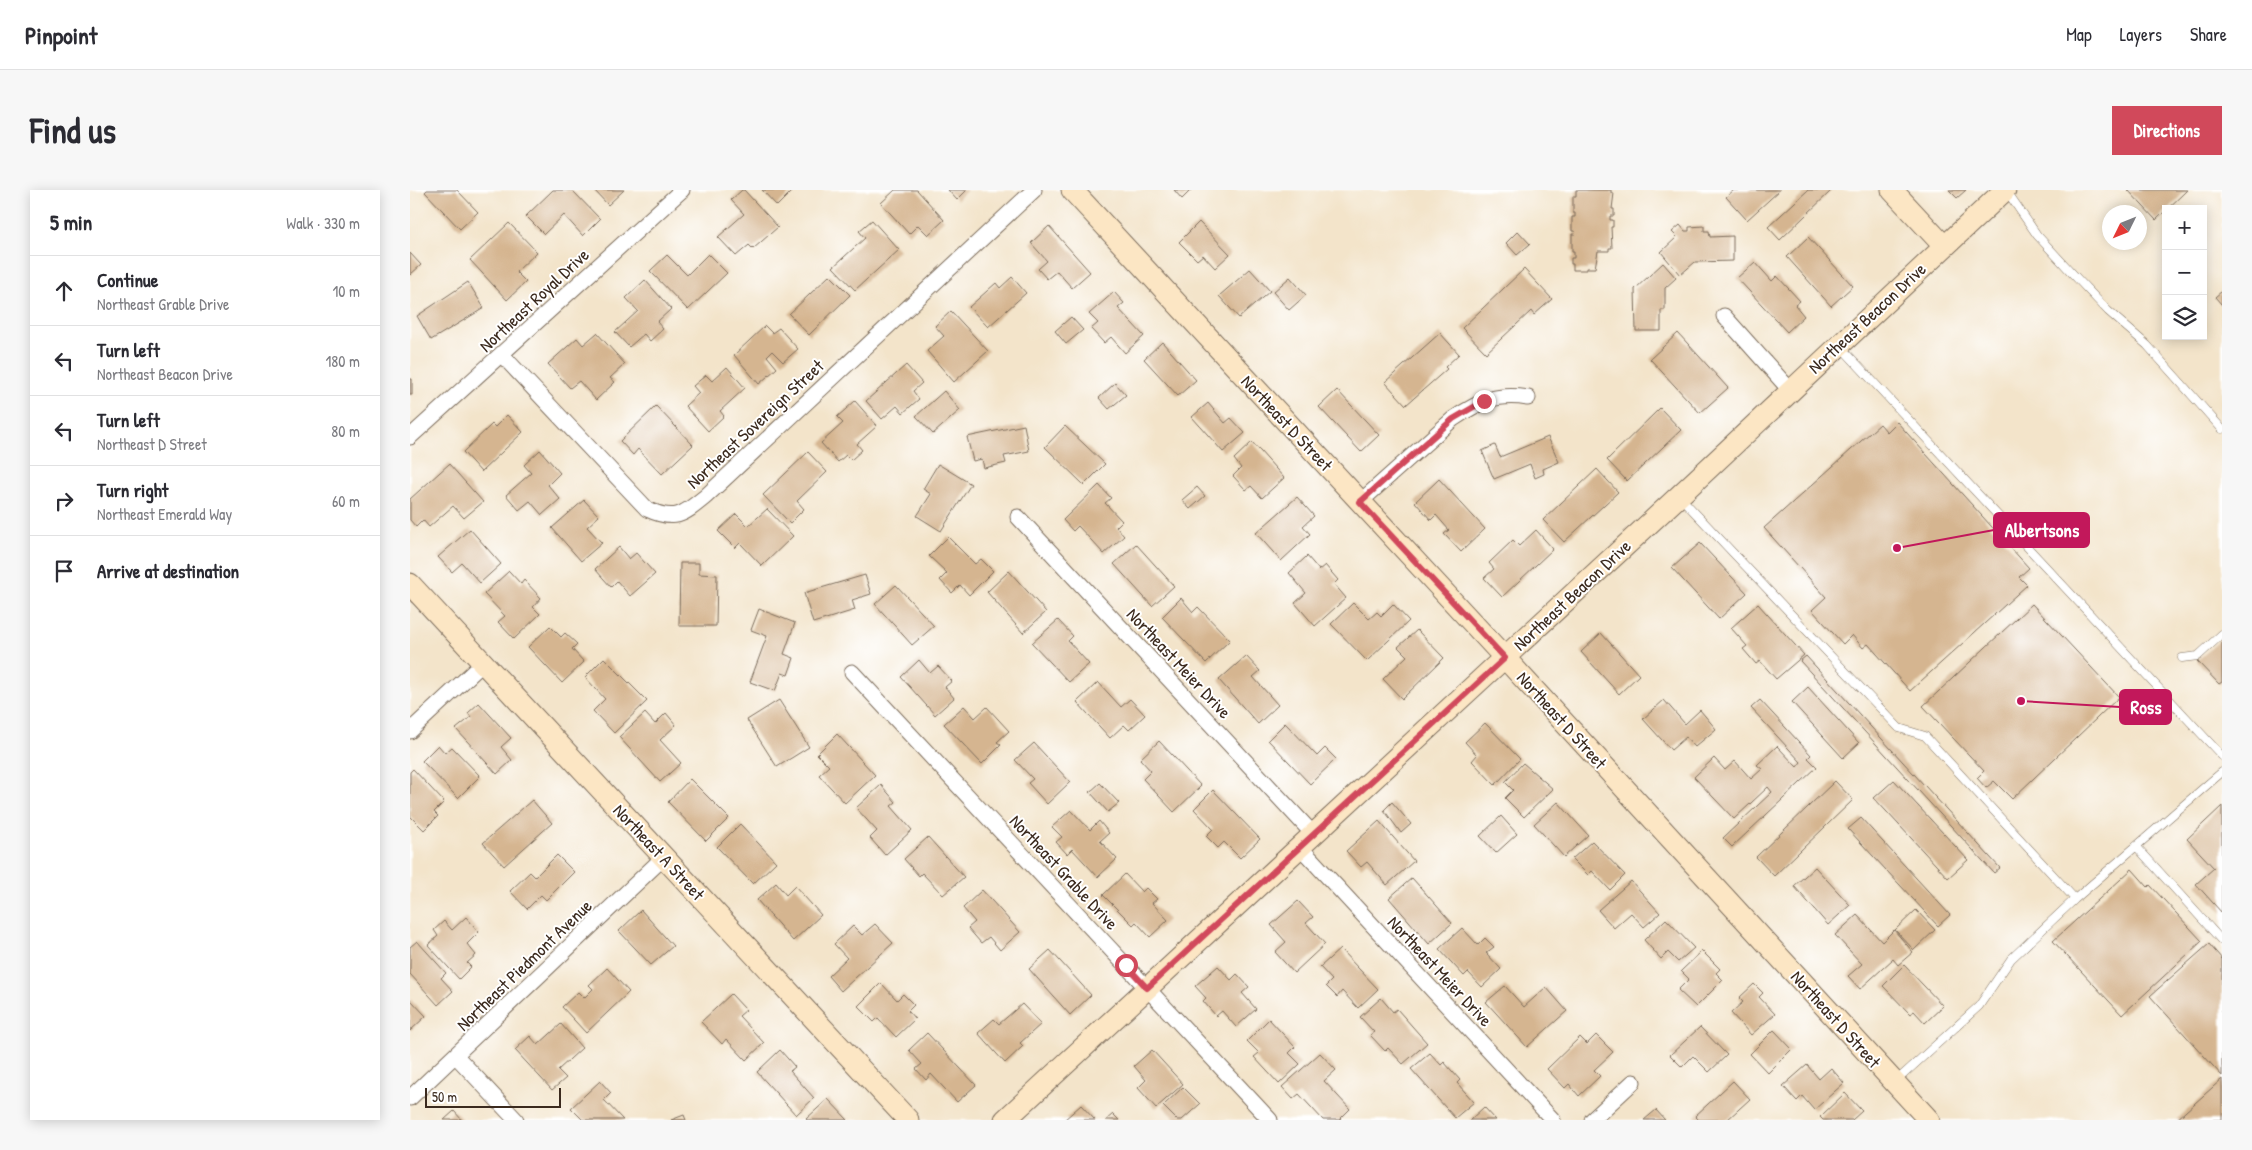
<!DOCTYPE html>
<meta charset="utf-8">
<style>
body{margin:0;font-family:"Patrick Hand",sans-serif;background:#f7f7f7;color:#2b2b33}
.controls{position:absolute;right:15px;top:15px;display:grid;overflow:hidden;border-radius:0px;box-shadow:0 2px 12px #0003}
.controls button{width:45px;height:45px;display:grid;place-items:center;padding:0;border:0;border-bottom:1px solid #e1e1e2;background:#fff;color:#2b2b33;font:25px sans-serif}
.compass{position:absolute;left:1692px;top:15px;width:45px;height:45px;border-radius:50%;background:#fff;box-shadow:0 2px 12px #0003;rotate:227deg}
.scale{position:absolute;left:15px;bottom:12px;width:136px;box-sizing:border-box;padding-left:5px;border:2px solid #3b2a1e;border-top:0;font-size:14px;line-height:18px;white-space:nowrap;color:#3b2a1e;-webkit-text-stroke:4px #fff;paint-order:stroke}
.stop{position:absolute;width:15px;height:15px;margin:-11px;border:4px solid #d1495b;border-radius:50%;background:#fff}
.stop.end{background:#d1495b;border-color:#fff;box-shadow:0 1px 5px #0008}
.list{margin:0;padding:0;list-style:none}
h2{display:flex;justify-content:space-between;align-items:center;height:65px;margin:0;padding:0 20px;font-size:21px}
h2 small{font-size:16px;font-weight:400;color:#7c7c81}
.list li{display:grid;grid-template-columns:32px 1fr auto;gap:15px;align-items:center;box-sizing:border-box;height:70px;padding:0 20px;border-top:1px solid #e1e1e2}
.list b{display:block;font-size:19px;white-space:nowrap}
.list p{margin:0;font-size:16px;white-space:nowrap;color:#7c7c81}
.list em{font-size:16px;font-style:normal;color:#7c7c81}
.icon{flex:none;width:28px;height:28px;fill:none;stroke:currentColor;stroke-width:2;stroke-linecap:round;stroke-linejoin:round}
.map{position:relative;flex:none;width:1812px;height:930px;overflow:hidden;border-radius:0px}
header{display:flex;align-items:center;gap:30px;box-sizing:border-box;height:70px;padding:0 25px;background:#fff;border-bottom:1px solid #e1e1e2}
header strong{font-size:24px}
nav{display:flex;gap:28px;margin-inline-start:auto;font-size:18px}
.intro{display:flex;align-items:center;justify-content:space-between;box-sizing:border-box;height:120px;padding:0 30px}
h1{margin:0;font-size:35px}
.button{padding:12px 22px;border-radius:0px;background:#d1495b;color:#fff;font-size:18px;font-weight:700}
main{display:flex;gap:30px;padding:0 30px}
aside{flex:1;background:#fff;border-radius:0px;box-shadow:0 2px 12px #0003}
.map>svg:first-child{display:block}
.building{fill:#d5b590}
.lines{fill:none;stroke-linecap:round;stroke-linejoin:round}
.lane-casing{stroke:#7b6b5a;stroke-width:9}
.street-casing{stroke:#7b6b5a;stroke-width:17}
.secondary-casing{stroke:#7b6b5a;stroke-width:23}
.lane{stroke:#fff;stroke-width:8}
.street{stroke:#fff;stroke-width:15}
.secondary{stroke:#fce6c4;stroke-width:21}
.route{stroke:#d1495b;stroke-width:6}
.labels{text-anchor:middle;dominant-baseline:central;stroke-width:4;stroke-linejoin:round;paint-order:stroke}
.street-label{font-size:18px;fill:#3b2a1e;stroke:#fff}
.leader{fill:none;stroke:#c2185b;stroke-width:2}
.callout-dot{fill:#c2185b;stroke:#fff;stroke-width:2}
.callout{fill:#c2185b;stroke:#c2185b;stroke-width:2}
.callout-label{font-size:19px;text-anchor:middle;font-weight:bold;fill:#fff}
</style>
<header>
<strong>Pinpoint</strong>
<nav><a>Map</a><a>Layers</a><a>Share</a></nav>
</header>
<div class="intro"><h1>Find us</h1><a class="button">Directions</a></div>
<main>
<aside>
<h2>5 min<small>Walk · 330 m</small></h2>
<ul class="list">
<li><svg class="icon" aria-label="ahead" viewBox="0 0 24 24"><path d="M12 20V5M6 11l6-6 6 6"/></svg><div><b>Continue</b><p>Northeast Grable Drive</p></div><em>10 m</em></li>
<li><svg class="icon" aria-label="left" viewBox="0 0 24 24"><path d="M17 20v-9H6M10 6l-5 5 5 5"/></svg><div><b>Turn left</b><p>Northeast Beacon Drive</p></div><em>180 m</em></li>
<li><svg class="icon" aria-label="left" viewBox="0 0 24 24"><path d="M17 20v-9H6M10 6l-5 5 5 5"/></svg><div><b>Turn left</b><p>Northeast D Street</p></div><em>80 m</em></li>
<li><svg class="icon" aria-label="right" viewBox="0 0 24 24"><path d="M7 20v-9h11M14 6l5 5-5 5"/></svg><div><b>Turn right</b><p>Northeast Emerald Way</p></div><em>60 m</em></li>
<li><svg class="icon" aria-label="arrive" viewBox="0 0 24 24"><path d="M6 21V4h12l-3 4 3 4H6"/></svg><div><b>Arrive at destination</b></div></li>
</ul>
</aside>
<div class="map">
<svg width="1812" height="930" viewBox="0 0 1812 930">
<rect width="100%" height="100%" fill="#fff"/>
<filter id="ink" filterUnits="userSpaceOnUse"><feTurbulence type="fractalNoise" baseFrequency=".02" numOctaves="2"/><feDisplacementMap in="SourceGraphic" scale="10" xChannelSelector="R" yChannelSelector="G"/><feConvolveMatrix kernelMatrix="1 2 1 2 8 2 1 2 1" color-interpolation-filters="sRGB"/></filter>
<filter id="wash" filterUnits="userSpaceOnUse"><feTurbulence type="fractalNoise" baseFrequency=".0096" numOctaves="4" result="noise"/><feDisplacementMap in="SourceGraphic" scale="20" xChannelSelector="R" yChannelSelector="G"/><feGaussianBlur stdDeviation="1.12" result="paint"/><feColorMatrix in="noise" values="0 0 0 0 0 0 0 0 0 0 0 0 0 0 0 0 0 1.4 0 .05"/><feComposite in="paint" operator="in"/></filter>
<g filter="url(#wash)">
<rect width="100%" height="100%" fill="#f3e4ca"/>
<g id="blocks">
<!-- building -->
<path class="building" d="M17 0H47L68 22 50 39 15 2Z
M143 0H162L190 29 173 46 154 25 134 44 116 26Z
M184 0H214L198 15Z
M332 0H334L368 37 343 59 339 55 326 66 308 47 334 24 321 10Z
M352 0H383L367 16Z
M485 0H507L534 30 518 45 508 35 499 44 471 13Z
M538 0H557L547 10Z
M764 0H781L772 9Z
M1166 0H1201V3H1204L1202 19H1204V26H1200V30H1203V37H1201L1202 58H1199V61H1188L1185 78H1177V80H1163V74H1161V68H1164V61H1162V44H1165L1164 41H1162V27H1165V23H1163V6H1166Z
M1324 0H1370L1337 30 1316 7Z
M1398 0H1422L1370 50 1358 37Z
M1539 0H1556L1547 8Z
M1718 0H1777L1746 30Z
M462 30 489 60 445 100 423 77 455 48 449 41Z
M789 32 820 64 805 78 793 65 787 70 769 52Z
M99 33 127 62 106 82 116 92 97 110 60 70Z
M1270 35 1275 41H1279V37L1294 36V41H1299L1300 47 1323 46V71L1285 72 1270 85 1251 62 1267 47 1262 42Z
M639 36 680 82 662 98 647 81 637 89 628 79 637 71 621 53Z
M1108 41 1120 54 1107 65 1096 53Z
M1398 47 1443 96 1421 116 1377 67Z
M0 63 11 75 0 85Z
M298 64 317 83 278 120 240 81 257 65 277 85Z
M1345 72 1362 91 1367 86 1390 111 1385 115 1394 126 1377 142 1327 88Z
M1253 73 1266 88 1255 98V120H1251V141H1226L1225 99Z
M840 79 860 101 829 128 809 106Z
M1114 79 1142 109 1124 125 1121 121 1076 163 1052 138Z
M420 85 440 105 399 145 379 124Z
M602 87 616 103 578 137 559 117 586 93 590 98Z
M880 87 896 105 879 120 863 102Z
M235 90 261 119 247 132 253 139 240 151 234 144 219 157 205 142 228 121 216 108Z
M58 92 74 118 21 150 7 126Z
M1812 101V115L1805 107Z
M704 102 714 113 708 118 734 146 715 163 701 147 694 153 681 139 688 133 679 124Z
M541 121 578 161 544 192 517 161 534 146 525 136Z
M661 127 673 140 656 154 645 141Z
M355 136 362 143 369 138 388 159 373 172 362 161 357 166 367 178 349 194 324 165Z
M187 143 215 174 200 188 205 192 186 210 169 191 160 198 138 174 167 148 173 155Z
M1030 143 1049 164 1035 177 1037 179 996 215 975 192Z
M1268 143 1318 198 1290 223 1240 169Z
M752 152 786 190 768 206 734 169Z
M496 175 512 193 503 201 509 209 493 223 487 216 472 229 456 211Z
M317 177 335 198 310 221 314 226 298 241 275 216 289 203 283 196 296 185 302 191Z
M0 189H2V205H0Z
M705 193 716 205 699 219 689 208Z
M927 200 969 245 951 262 909 217Z
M534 201 550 220 523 244 506 226Z
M445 211 467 236 447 254 452 260 441 270 436 265 428 272 411 253 433 233 427 227Z
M798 213 815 233 821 228 835 243 813 262 782 227Z
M246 216 283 255 252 284 228 259 223 265 210 251Z
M1250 218 1271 240 1217 291 1197 270Z
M97 225 113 242 71 282 53 262 82 234 85 237Z
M1487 232 1619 378 1609 387 1617 395 1500 501 1458 454 1453 458 1442 445 1433 454 1402 420 1416 407 1354 338 1470 234 1477 242Z
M614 235 619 261 594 266 596 273 574 278 572 269 563 271 557 247Z
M655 236 695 274 674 295 635 257Z
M1138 247 1149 272 1133 279 1134 284 1125 288 1120 274 1084 289 1072 261 1085 255 1090 267Z
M842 252 874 288 852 308 841 296 836 300 823 286 831 278 824 269Z
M130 260 150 283 138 295 150 309 132 325 120 311 109 320 96 305 121 283 114 275Z
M398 262 417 282 387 311 394 319 380 333 353 305Z
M39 274 73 312 54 328 43 316 19 337 13 330 6 337 0 330V309Z
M528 274 561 294 531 341 507 326 521 304 513 299Z
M1187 279 1208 302 1154 352 1133 330Z
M1029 289 1075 339 1051 362 1034 344 1039 340 1026 325 1021 330 1005 312Z
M689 295 701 308 695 313 712 331 706 337 714 346 694 364 668 336 663 341 653 330Z
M787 297 795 306 780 319 772 310Z
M887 307 904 326 893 336 900 344 871 371 846 343Z
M174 310 189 326 177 337 192 353 171 371 142 338Z
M357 319 383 346 352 376 330 353 325 358 308 341 326 324 338 336Z
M60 339 91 374 70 393 52 373 42 382 28 367Z
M1126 340 1143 359 1092 407 1074 388 1084 379 1079 373 1103 350 1109 356Z
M538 347 565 374 571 369 583 381 559 405 550 395 542 403 530 390 537 383 519 366Z
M1290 353 1337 403 1309 429 1262 378Z
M726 354 764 396 742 416 704 374Z
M209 357 219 369 226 363 245 384 220 406 207 391 201 397 185 379Z
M897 366 909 380 915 375 928 390 924 394 936 408 905 436 885 413 896 403 879 383Z
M270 373H289V384L307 385 306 436H269Z
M99 381 111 394 114 390 131 408 123 417 130 424 104 449 88 432 95 426 74 404Z
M599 381 636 422 613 443 577 402Z
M455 385 461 404 442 410 445 420 403 433 394 403Z
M486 395 524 436 502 455 465 414Z
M771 408 783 422 788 417 820 450 796 473 752 427Z
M943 413 959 429 967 422 971 426 983 414 999 431 957 471 921 434Z
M1348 414 1394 465 1366 489 1350 471 1346 474 1333 459 1337 456 1321 438Z
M1622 414 1709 507 1602 609 1584 591 1576 598 1567 588 1574 581 1513 516Z
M349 419 385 433 374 464 384 468 378 485 372 483 365 501 340 492 357 446 341 440Z
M648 430 663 446 658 451 679 474 659 492 622 453Z
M140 436 151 447 155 443 167 454 162 459 174 472 152 493 118 457Z
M1007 440 1034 468 992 509 973 489 997 466 988 457Z
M1191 443 1229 485 1209 504 1171 462Z
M1812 448V492L1809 494 1787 471Z
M836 466 850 481 843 487 868 515 848 534 809 490Z
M1396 466 1590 678 1584 683 1390 471Z
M194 468 237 511 204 543 183 521 195 509 175 487Z
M509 470 520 483 528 476 542 491 535 497 544 508 525 525 491 487Z
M688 492 711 517 720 509 735 525 719 540 714 535 700 548 667 512Z
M1398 497 1449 553 1433 568 1382 512Z
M369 510 399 557 367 577 337 530Z
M1254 510 1275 534 1290 520 1306 539 1285 557 1276 547 1261 560 1233 529Z
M1350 510 1401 565 1398 568 1407 577 1322 657 1313 648 1362 602 1358 597 1324 629 1284 587 1304 568 1315 580 1325 571 1341 589 1352 579 1347 575 1367 556 1387 577 1391 572 1341 518Z
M69 513 101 548 91 557 102 570 87 584 46 539 61 527 58 523Z
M554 516 565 528 577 517 599 541 587 552 591 555 572 574 534 534Z
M235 523 245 534 256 523 266 535 250 550 271 573 250 592 209 547Z
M875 533 907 566 915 558 926 569 900 594 858 550Z
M1075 533 1110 569 1085 595 1062 571 1067 565 1055 552Z
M427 544 465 585 435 613 409 585 419 576 407 564Z
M749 551 791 596 764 622 733 589 741 581 730 569Z
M624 553 660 592 637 614 618 593 623 589 605 570Z
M28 555 35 563 42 557 70 586 48 608 12 571Z
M1113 573 1143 599 1114 627 1095 608 1103 600 1095 592Z
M3 579 34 612 24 622 28 626 14 640 0 626V582Z
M280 589 319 628 296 651 258 612Z
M1484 590 1558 670 1538 688 1464 608Z
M1425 591 1443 610 1364 686 1346 667Z
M690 593 709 613 698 622 680 602Z
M471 595 486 612 481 616 502 640 475 665 460 648 467 641 446 618Z
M803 600 850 649 830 668 814 652 808 658 796 646 803 639 784 619Z
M122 610 142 633 94 676 73 653Z
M982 612 1001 634 991 643 974 620Z
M1148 612 1178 645 1154 667 1124 634Z
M1812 616V723L1786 694 1804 678 1777 649Z
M661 620 680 640 689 631 699 643 690 651 707 669 688 687 662 659 657 664 646 652 652 647 642 637Z
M1091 626 1107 644 1086 663 1070 646Z
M1451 628 1540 725 1528 736 1438 639Z
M969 631 1004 671 977 695 957 672 951 677 936 661Z
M330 634 366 672 343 694 307 657Z
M518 647 554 687 533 705 512 683 509 686 494 669Z
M1182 651 1215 685 1200 700 1182 681 1178 685 1162 669Z
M147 665 164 682 136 710 131 705 117 719 100 701 120 682 125 687Z
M1405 677 1440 715 1418 735 1384 696Z
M1722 679 1738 697 1740 695 1792 751 1712 825 1643 751Z
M715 684 732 702 736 698 747 709 742 713 758 730 740 747 726 732 723 735 693 705Z
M1002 688 1042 733 1019 754 979 708Z
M1221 691 1250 723 1234 737 1221 723 1204 738 1188 720Z
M366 693 376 705 385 696 411 725 383 751 347 710Z
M572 700 610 742 590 760 579 747 571 753 558 738 565 732 553 718Z
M888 711 903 727 896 733 915 754 884 783 865 762 876 752 861 735Z
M231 720 263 756 241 775 209 741Z
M1506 720 1525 740 1504 760 1485 740Z
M1447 725 1472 752 1484 740 1503 762 1488 775 1483 769 1450 799 1438 786 1452 774 1425 745Z
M56 727 69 742 57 754 66 765 57 773 61 777 49 789 18 755 28 746 24 740 34 731 42 740Z
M1256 729 1284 758 1268 772 1258 762 1251 769 1234 750Z
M465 734 483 753 431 801 418 786 437 768 424 754 443 736 452 745Z
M1052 738 1068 755 1075 748 1084 757 1076 763 1091 779 1072 797 1058 782 1054 786 1029 759Z
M7 751 36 783 31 788 43 801 28 815 0 784V757Z
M1799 754 1812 769V886L1740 806Z
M930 759 968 799 948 818 932 801 927 807 916 796 922 790 910 777Z
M640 760 681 805 660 825 619 779Z
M1292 761 1310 779 1306 783 1313 790 1286 817 1268 800 1279 789 1271 781Z
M1494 775 1533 816 1515 833 1504 821 1500 824 1473 796Z
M808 776 821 790 827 784 839 797 832 803 846 819 826 837 812 821 806 826 793 811 796 808 785 796Z
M197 778 219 802 176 843 152 817 168 802 174 808 183 799 179 795Z
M471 793 487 810 493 804 504 815 498 821 505 829 486 847 468 828 464 832 448 816Z
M1344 794 1353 803 1349 807 1365 824 1341 845 1321 823 1333 812 1329 808Z
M1095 796 1114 817 1136 797 1157 821 1117 857 1076 812Z
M321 804 336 820 329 826 354 853 336 870 316 849 312 854 291 832Z
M971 808 983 822 987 819 1017 853 993 874 978 858 975 861 960 845 964 842 950 827Z
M0 809 16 826 0 841Z
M612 814 631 834 610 853 613 856 595 873 568 843 584 829 589 834Z
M859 829 885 857 879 863 890 874 869 894 844 867 849 863 837 851Z
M151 834 172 858 148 880 156 888 142 900 105 860 120 846 128 855Z
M1290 837 1317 865 1299 882 1283 866 1272 877 1260 865Z
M1364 840 1382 859 1358 883 1340 864Z
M517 843 566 895 547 912 521 884 516 890 506 879 512 874 499 860Z
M1186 845 1203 862 1184 880 1190 886 1169 906 1159 894 1155 898 1137 879 1170 847 1177 854Z
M370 860 385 877 380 881 404 908 386 925 347 882Z
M742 860 773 894 746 918 728 898 736 890 724 876Z
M910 863 926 880 914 891 940 919 929 930H913L889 904 883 909 872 897Z
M1020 863 1031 875 1034 872 1050 890 1047 893 1064 912 1045 928 1001 879Z
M1397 875 1409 889 1421 878 1434 893 1404 920 1392 906 1387 911 1373 896Z
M1812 889V930H1766Z
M190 891 201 903 194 910 213 930H173L161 918Z
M1323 891 1340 909 1317 930H1289L1285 926Z
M773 897 790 914 772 930H767L753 916Z
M1435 903 1452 921 1442 930H1413L1410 927Z
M418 909 438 930H397L396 929Z
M671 915 685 930H654Z
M1074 917 1086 930H1060Z
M1246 920 1255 930H1234Z
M44 921 52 930H34Z
M703 924 709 930H696Z
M274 925 276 930H261Z"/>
</g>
</g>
<g filter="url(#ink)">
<use href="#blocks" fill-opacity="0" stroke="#7b6b5a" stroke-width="1"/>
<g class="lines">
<!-- lane casing -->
<g class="lane-casing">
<path id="lane" d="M1596 0 1627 45 1662 83 1698 121 1737 155 1812 239
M1430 156 1812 566
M1271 308 1489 538 1515 546 1665 709 1812 582
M1772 468 1788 466 1812 444
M1726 656 1812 751
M1485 892 1569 816 1601 769 1665 709"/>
</g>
<!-- street casing -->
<g class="street-casing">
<path id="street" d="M1314 126 1380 200
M92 165 237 319C265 332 273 325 295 307L624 0
M0 247 272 0
M950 312 1043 229C1070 211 1086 203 1118 208
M608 327 904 645
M442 482 860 930
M0 541 73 473
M890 657 1143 930
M46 866 106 930
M0 908 254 667
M1182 930 1223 892"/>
</g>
<!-- secondary casing -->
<g class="secondary-casing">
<path id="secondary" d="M662 0 1095 468 1519 930
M1482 0 1534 56
M0 394 498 930
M595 930 1269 306 1595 0"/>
</g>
<!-- lane -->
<use href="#lane" class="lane"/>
<!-- street -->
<use href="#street" class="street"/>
<!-- secondary -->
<use href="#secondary" class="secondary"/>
</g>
</g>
<g class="lines" filter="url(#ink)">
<!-- route -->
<path class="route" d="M716 775 737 798 1095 468 950 312 1043 229 1074 211"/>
</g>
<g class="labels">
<!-- street labels -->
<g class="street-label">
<text transform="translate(124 110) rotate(-43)">Northeast Royal Drive</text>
<text transform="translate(1457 128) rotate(-43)">Northeast Beacon Drive</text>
<text transform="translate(877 233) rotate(47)">Northeast D Street</text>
<text transform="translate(345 234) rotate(-43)">Northeast Sovereign Street</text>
<text transform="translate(1162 405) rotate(-43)">Northeast Beacon Drive</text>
<text transform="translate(769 473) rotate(47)">Northeast Meier Drive</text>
<text transform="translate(1152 530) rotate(48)">Northeast D Street</text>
<text transform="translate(249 662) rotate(47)">Northeast A Street</text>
<text transform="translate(654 682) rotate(47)">Northeast Grable Drive</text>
<text transform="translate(114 775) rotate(-44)">Northeast Piedmont Avenue</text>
<text transform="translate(1030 781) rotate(47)">Northeast Meier Drive</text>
<text transform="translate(1426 829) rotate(48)">Northeast D Street</text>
</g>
</g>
<!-- callouts -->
<path class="leader" d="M1487 358L1584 340M1611 511L1710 517"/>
<g class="callout-dot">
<circle cx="1487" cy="358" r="5"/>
<circle cx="1611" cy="511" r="5"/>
</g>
<g class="callout">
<rect x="1584" y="323" width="95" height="34" rx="5"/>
<rect x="1710" y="500" width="51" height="34" rx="5"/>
</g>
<g class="callout-label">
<text x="1632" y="347">Albertsons</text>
<text x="1736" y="524">Ross</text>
</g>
</svg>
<div class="controls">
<button>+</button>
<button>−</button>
<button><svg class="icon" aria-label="layers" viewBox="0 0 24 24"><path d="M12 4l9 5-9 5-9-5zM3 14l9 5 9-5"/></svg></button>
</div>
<svg class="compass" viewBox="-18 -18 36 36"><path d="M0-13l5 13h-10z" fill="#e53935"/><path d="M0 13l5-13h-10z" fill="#7c7c81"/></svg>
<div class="scale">50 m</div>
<div class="stop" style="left:716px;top:775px"></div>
<div class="stop end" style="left:1074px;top:211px"></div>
</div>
</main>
